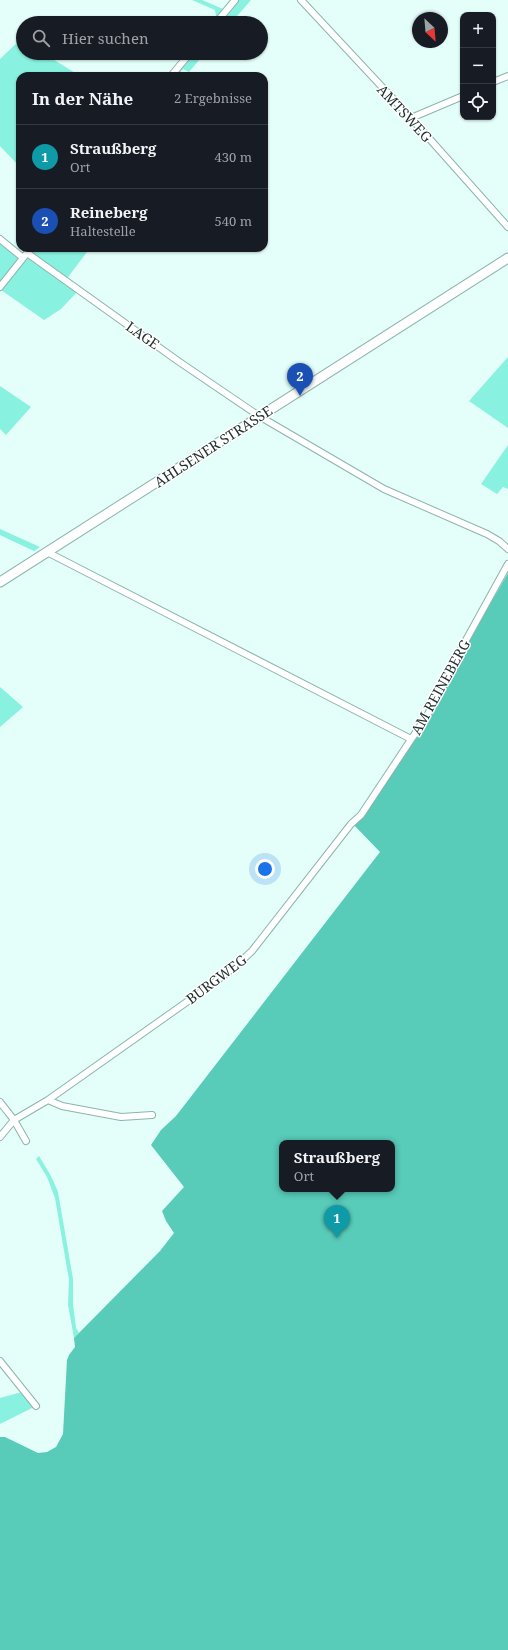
<!DOCTYPE html>
<html lang="de">
<meta charset="utf-8">
<style>
body{margin:0;font-family:"Noto Serif",serif;background:#242831;color:#f1f3f6}
.controls{position:absolute;right:12px;top:12px;display:grid;overflow:hidden;border-radius:8px;box-shadow:0 1px 3px #0004}
.controls button{width:36px;height:36px;display:grid;place-items:center;padding:0;border:0;border-bottom:1px solid #363941;background:#171b24;color:#f1f3f6;font:20px sans-serif}
.compass{position:absolute;left:412px;top:12px;width:36px;height:36px;border-radius:50%;background:#171b24;box-shadow:0 1px 3px #0004;rotate:154deg}
.you{position:absolute;left:265px;top:869px;width:14px;height:14px;margin:-10px;border:3px solid #fff;border-radius:50%;background:#1a73e8;box-shadow:0 0 0 6px #1a73e833}
.badge{display:grid;place-items:center;width:26px;height:26px;border-radius:50%;background:#cb9dca;color:#fff;font-size:13px;font-weight:700}
.pin{position:absolute;translate:-50% -33px;filter:drop-shadow(0 1px 2px #0008)}
.pin::after{content:'';position:absolute;top:21px;width:14px;height:12px;background:inherit;clip-path:polygon(0 0,100% 0,50% 100%)}
.popup{position:absolute;left:279px;top:1140px;width:116px;height:52px;box-sizing:border-box;display:grid;place-content:center;border-radius:8px;background:#171b24;filter:drop-shadow(0 1px 3px #0005);font-size:13px;white-space:nowrap;color:#9ea1a6}
.popup b{font-size:15px;color:#f1f3f6}
.popup::after{content:'';position:absolute;left:50%;top:100%;margin-left:-8px;border:8px solid transparent;border-top-color:#171b24}
.list{margin:0;padding:0;list-style:none}
h2{display:flex;justify-content:space-between;align-items:center;height:52px;margin:0;padding:0 16px;font-size:17px}
h2 small{font-size:13px;font-weight:400;color:#9ea1a6}
.list li{display:grid;grid-template-columns:26px 1fr auto;gap:12px;align-items:center;box-sizing:border-box;height:64px;padding:0 16px;border-top:1px solid #363941}
.list b{display:block;font-size:15px;white-space:nowrap}
.list p{margin:0;font-size:13px;white-space:nowrap;color:#9ea1a6}
.list em{font-size:13px;font-style:normal;color:#9ea1a6}
.icon{flex:none;width:22px;height:22px;fill:none;stroke:currentColor;stroke-width:2;stroke-linecap:round;stroke-linejoin:round}
.map{position:relative;flex:none;width:508px;height:1650px;overflow:hidden}
.search{position:absolute;background:#171b24;box-shadow:0 1px 3px #0004;left:16px;top:16px;width:252px;height:44px;display:flex;align-items:center;gap:10px;box-sizing:border-box;padding:0 14px;border-radius:22px;color:#9ea1a6;font-size:15px}
.panel{position:absolute;background:#171b24;box-shadow:0 1px 3px #0004;left:16px;top:72px;width:252px;height:180px;border-radius:12px}
.map>svg:first-child{display:block}
.green{fill:#89f1df}
.forest{fill:#58cbb9;fill-rule:evenodd}
.lines{fill:none;stroke-linecap:round;stroke-linejoin:round}
.minor-casing{stroke:#8bb5ad;stroke-width:8}
.secondary-casing{stroke:#8bb5ad;stroke-width:11}
.minor{stroke:#fff;stroke-width:6}
.secondary{stroke:#fff;stroke-width:9}
.labels{text-anchor:middle;dominant-baseline:central;stroke-width:3;stroke-linejoin:round;paint-order:stroke}
.street-label{font-size:14px;fill:#1e2f2c;stroke:#fff}
</style>
<div class="map">
<svg width="508" height="1650" viewBox="0 0 508 1650">
<rect width="100%" height="100%" fill="#e4fef9"/>
<!-- green -->
<path class="green" d="M192 0H202L223 9 231 0H251L231 23H211L216 16 215 10Z
M21 39 23 41V53H43L80 76H20V167L0 146V59Z
M186 53H205L189 72 183 69 177 76H167Z
M0 240 24 260 34 248H90L65 281 78 291 61 309 44 320 1 290 0 292Z
M508 357V428L469 401Z
M0 386 31 407 6 435 0 429Z
M508 445V489L503 487 497 494 481 484Z
M0 529 40 547 34 551 0 535Z
M0 687 23 707 0 727Z
M39 1156 51 1176 58 1192 73 1279V1304L76 1328 79 1333 74 1338 68 1305 69 1280 55 1198 47 1177 36 1159Z
M22 1392 34 1407 0 1424V1398Z"/>
<!-- forest -->
<path class="forest" d="M508 573V1650H0V1437H5L38 1453 47 1452 56 1447 63 1434 67 1360 69 1355 75 1347 74 1338 160 1251 174 1233 166 1221 162 1211 184 1187 151 1145 161 1130 176 1116 380 852 353 824 361 816 451 672ZM282 1143H392V1189H282Z"/>
<g class="lines">
<!-- minor casing -->
<g class="minor-casing">
<path id="minor" d="M301 0 411 118 508 227
M216 23 235 0
M171 76 190 53
M493 82 508 76
M411 118 463 96
M0 239 22 257
M27 253 178 361 259 416 384 489 487 534 499 541 508 549
M0 287 31 248
M47 552 411 739
M48 1100 62 1106 121 1117 152 1115
M0 1102 14 1120 26 1141
M0 1137 14 1120 48 1100 215 982 238 964 252 951 351 824 361 815 428 714 449 671 508 564
M0 1361 36 1406"/>
</g>
<!-- secondary casing -->
<g class="secondary-casing">
<path id="secondary" d="M0 582 508 258"/>
</g>
<!-- minor -->
<use href="#minor" class="minor"/>
<!-- secondary -->
<use href="#secondary" class="secondary"/>
</g>
<g class="labels">
<!-- street labels -->
<g class="street-label">
<text transform="translate(405 113) rotate(47)">AMTSWEG</text>
<text transform="translate(143 335) rotate(35)">LAGE</text>
<text transform="translate(213 446) rotate(-33)">AHLSENER STRASSE</text>
<text transform="translate(440 687) rotate(-61)">AM REINEBERG</text>
<text transform="translate(216 979) rotate(-37)">BURGWEG</text>
</g>
</g>
</svg>
<div class="controls">
<button>+</button>
<button>−</button>
<button><svg class="icon" aria-label="locate" viewBox="0 0 24 24"><circle cx="12" cy="12" r="6"/><path d="M12 2v4M12 18v4M2 12h4M18 12h4"/></svg></button>
</div>
<svg class="compass" viewBox="-18 -18 36 36"><path d="M0-13l5 13h-10z" fill="#e53935"/><path d="M0 13l5-13h-10z" fill="#9ea1a6"/></svg>
<div class="you"></div>
<div class="pin badge" style="left:337px;top:1238px;background:#0f9aa8">1</div>
<div class="popup"><b>Straußberg</b>Ort</div>
<div class="pin badge" style="left:300px;top:396px;background:#1a4fb4">2</div>
<div class="search"><svg class="icon" aria-label="search" viewBox="0 0 24 24"><circle cx="10" cy="10" r="6"/><path d="M15 15l6 6"/></svg>Hier suchen</div>
<section class="panel">
<h2>In der Nähe<small>2 Ergebnisse</small></h2>
<ul class="list">
<li><span class="badge" style="background:#0f9aa8">1</span><div><b>Straußberg</b><p>Ort</p></div><em>430 m</em></li>
<li><span class="badge" style="background:#1a4fb4">2</span><div><b>Reineberg</b><p>Haltestelle</p></div><em>540 m</em></li>
</ul>
</section>
</div>
